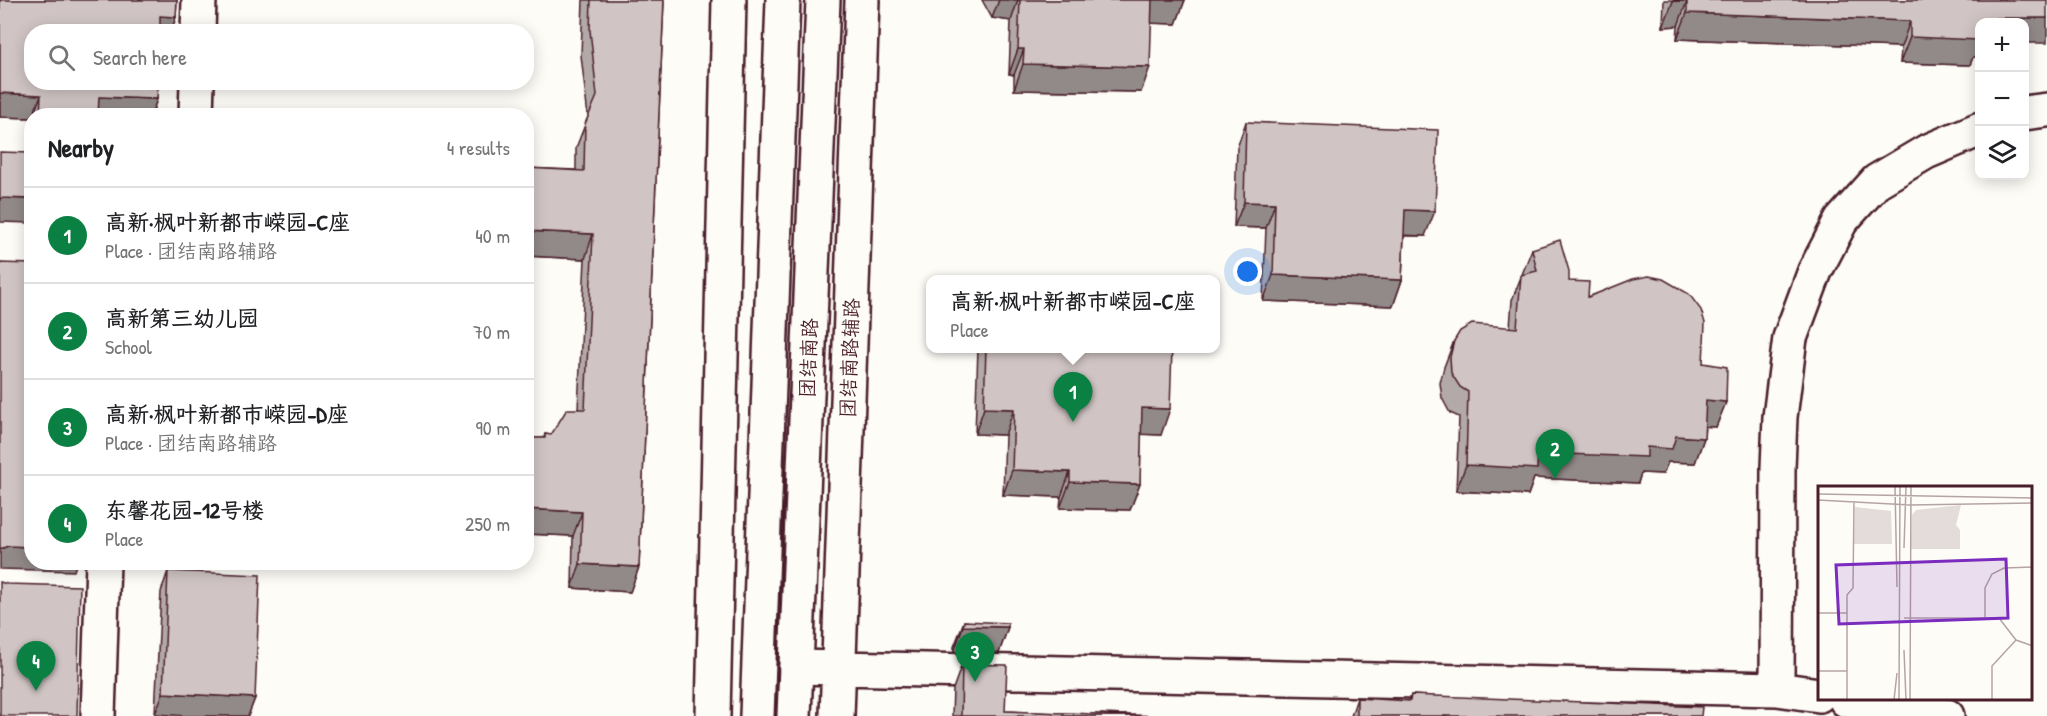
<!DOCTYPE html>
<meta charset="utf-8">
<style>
body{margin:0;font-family:"Patrick Hand","LXGW WenKai TC",sans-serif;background:#f6f6f6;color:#202124}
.controls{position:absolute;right:18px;top:18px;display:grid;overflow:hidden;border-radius:12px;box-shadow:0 3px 15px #0003}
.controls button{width:54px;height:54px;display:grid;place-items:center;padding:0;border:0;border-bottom:2px solid #e0e0e0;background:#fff;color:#202124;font:30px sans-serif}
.you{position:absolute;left:1248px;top:272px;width:21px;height:21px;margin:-15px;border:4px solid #fff;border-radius:50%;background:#1a73e8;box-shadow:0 0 0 9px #1a73e833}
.badge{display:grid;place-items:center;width:39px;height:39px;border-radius:50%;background:#0b8043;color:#fff;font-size:20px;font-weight:700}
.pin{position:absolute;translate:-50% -50px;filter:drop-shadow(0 2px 3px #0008)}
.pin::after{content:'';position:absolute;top:32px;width:21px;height:18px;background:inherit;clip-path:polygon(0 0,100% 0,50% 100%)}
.popup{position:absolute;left:926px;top:275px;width:294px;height:78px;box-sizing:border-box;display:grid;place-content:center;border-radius:12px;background:#fff;filter:drop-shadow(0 2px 4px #0005);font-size:20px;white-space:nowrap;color:#757577}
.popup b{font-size:22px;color:#202124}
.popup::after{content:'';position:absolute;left:50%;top:100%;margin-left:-12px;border:12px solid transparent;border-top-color:#fff}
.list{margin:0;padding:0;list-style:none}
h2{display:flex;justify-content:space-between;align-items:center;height:78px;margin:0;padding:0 24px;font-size:26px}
h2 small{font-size:20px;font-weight:400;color:#757577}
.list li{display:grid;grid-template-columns:39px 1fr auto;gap:18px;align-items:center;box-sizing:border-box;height:96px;padding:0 24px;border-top:2px solid #e0e0e0}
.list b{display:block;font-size:22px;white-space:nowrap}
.list p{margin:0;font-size:20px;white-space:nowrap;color:#757577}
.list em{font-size:20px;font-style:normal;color:#757577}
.icon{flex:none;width:33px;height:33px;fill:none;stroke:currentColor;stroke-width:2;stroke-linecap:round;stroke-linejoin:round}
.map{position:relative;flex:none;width:2047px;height:716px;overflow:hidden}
.search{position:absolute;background:#fff;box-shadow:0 3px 15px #0003;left:24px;top:24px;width:510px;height:66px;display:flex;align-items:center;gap:15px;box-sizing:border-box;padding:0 21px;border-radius:24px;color:#757577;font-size:22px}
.panel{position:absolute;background:#fff;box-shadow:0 3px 15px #0003;left:24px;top:108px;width:510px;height:462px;border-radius:24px}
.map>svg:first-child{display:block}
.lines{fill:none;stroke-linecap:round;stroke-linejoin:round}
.minor-casing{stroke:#4a1f2b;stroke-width:38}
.secondary-casing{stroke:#4a1f2b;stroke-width:38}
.minor{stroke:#fdfcf7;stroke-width:33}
.secondary{stroke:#fdfcf7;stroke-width:33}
.wall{fill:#b3a9a9;stroke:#4a1f2b;stroke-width:1.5}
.shaded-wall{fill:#928a89;stroke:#4a1f2b;stroke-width:1.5}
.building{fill:#d0c5c4;stroke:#4a1f2b;stroke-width:1.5}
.labels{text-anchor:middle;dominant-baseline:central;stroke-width:4.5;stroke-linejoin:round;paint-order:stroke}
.street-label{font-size:20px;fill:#4a1f2b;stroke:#fdfcf7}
.inset-road{fill:none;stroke:#b5a4a5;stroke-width:1.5}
.view{fill:#7b2cbf;fill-opacity:0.15;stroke:#7b2cbf;stroke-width:3}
.inset-edge{fill:none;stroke:#4a1f2b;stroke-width:3}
</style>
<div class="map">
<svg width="2047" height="716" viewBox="0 0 2047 716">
<rect width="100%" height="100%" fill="#fdfcf7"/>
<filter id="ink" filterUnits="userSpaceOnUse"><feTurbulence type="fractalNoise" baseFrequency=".0167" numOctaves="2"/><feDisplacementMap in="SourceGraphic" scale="12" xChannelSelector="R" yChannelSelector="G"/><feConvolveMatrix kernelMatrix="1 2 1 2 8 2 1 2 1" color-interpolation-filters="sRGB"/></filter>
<g filter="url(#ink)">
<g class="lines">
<!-- minor casing -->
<g class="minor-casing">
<path id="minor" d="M198 32 199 0
M2024 113 2047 110
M196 116 197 82
M796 667 1777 689 1819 695
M1777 689 1778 468 1780 417 1790 338 1815 271 1841 221 1877 181 1926 152 1980 129
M1846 700 1947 716
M98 716 103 562
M713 716 729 0
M837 716 862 0"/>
</g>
<!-- secondary casing -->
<g class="secondary-casing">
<path id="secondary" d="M757 716 783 0
M794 716 823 0"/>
</g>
<!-- minor -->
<use href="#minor" class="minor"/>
<!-- secondary -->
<use href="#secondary" class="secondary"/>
</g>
<!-- wall -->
<path class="wall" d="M0 0H177L176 17 171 32H32V82H158L157 99 151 116H32V118L0 117Z
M583 0H664L639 567 630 592 572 588 573 536 526 534V438H544L545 434 551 435 578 409 585 259 526 256V168L576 170V148L588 117 581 55Z
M982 0H1185L1176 24 1151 23 1141 92 1014 90V75L1009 74 1011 21 992 18Z
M1664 0H2047L1980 22V57H1973L1970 65 1900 63 1901 47 1677 39 1678 26 1663 27Z
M1246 122 1425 236H1404L1402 280 1393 306 1263 301 1266 228 1234 227 1237 148Z
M1532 249 1569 281 1588 297 1703 363 1726 402 1716 427 1705 426 1704 438 1695 463 1668 462 1663 474 1641 473 1638 483 1534 478 1528 495 1456 491 1459 417 1450 413 1442 398 1440 383 1444 367 1454 341 1510 328 1512 300Z
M978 348H1172L1161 435 1141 434 1140 484 1130 510 1060 508 1061 497 1003 495 1005 435 975 434Z
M168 571 255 698 248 716H188L155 714 161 592Z
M964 621 1008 627 999 653 954 652V647Z
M962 664 1005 711 1157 716H952L953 689Z
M1411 695 1701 716H1351L1357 698 1409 701Z"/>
<!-- shaded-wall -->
<path class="shaded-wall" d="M999 0H1018L1011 21 992 18Z
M1151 0H1185L1176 24 1143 23Z
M1673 1H1687L1678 26 1663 27Z
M1687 13 1910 21 1901 47 1677 39Z
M160 16 176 17 171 32H155Z
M1997 18H2047V43H2025V22H1996Z
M1980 32V57H1973L1970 65 1900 63 1910 37Z
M1018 49H1024L1014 75 1009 74Z
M1023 64 1150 67 1141 92 1014 90Z
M0 93 41 95 33 116H32V118L0 117Z
M99 97 157 99 151 116H92Z
M0 198 32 199V223L0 222Z
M1244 202 1275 203 1266 228 1234 227Z
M1405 210 1435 211 1425 236 1396 235Z
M526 231 593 234 585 259 526 256Z
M1273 275 1402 280 1393 306 1263 301Z
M1706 400 1726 402 1716 427 1697 426Z
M984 408 1014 409 1005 435 975 434Z
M1142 408 1170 409 1161 435 1132 434Z
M1676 436 1704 438 1695 463 1668 462 1663 474 1641 473 1638 483 1534 478 1528 495 1456 491 1466 465 1538 453 1647 447Z
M1012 470 1070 472 1061 497 1003 495Z
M1070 482 1140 484 1130 510 1060 508Z
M526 509 582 512 573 536 526 534Z
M8 546 32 547V562H77L74 571 0 569V549Z
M580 564 639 567 630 592 572 588Z
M963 626 1008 627 999 653 954 652Z
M163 693 255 698 248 716H188L155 714Z"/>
<!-- building -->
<path class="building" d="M0 0H177L176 17 160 16V32H32V82H158L157 99 99 97 98 116H40L41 95 0 93Z
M591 0H664L639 567 580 564 582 512 526 509V438H545V434L551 435 567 409H585L593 234 526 231V168L584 171 585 124 597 96 590 30Z
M1020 0H1152L1150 67 1023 64 1024 49H1018Z
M1673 0H2047V18H1997V22H1980L1979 40 1910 37V21L1687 13V1H1673Z
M1246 122 1438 130 1435 211 1405 210 1402 280 1273 275 1275 203 1244 202Z
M0 152 32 153V199L0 198Z
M1560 240 1569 271V281L1589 282 1588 297 1633 279 1649 276 1663 279 1689 294 1701 310 1705 323 1703 363 1727 367 1726 402 1706 400 1704 438 1676 436 1672 449 1647 447V457L1538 453 1537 469 1466 465 1468 392 1460 387 1451 373 1450 357 1454 341 1460 331 1472 324 1517 328 1521 275 1537 271 1532 249Z
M0 263 32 264V547L8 546 0 549Z
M986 348H1172L1170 409 1142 408 1140 484 1070 482V472L1012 470 1014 409 984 408Z
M168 571 260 575 255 698 163 693Z
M0 582 7 584 80 586 77 716H0Z
M964 621 1008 623V627L963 626Z
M962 664 1007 665 1005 711 1157 716H961Z
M1411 695 1702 707 1701 716H1357V698L1410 701Z"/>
</g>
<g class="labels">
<!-- street labels -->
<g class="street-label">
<text transform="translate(808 358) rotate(-88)">团结南路</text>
<text transform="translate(849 358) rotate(-88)">团结南路辅路</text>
</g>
</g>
<!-- overview -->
<g transform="translate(1818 486)">
<rect width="214" height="214" fill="#fdfcf7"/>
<path d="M143 19 138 39 142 44V63H93L94 29 98 24ZM37 21 73 25 74 58H36Z" fill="#e3dcda"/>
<path class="inset-road" d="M77 0 79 101M0 8 215 12M0 14 92 19 215 17M86 62 88 0M0 127H29M167 131V102L174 88 186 82 215 81M86 132H181L198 154 215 160M86 164 88 214M0 185H29M29 214V109L35 102 36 15M76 214 79 187M81 214 82 0M92 214 93 0M174 214V180L198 154"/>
<path class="view" d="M188 73 190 132 21 138 18 79Z"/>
<rect width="214" height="214" class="inset-edge"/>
</g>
</svg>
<div class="controls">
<button>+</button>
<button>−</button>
<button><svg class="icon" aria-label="layers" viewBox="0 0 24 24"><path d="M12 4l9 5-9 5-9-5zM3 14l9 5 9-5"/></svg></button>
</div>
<div class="you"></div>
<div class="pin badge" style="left:1073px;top:422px">1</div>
<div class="popup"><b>高新·枫叶新都市嵘园-C座</b>Place</div>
<div class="pin badge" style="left:1555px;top:479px">2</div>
<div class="pin badge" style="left:975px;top:682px">3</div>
<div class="pin badge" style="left:36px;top:691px">4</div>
<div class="search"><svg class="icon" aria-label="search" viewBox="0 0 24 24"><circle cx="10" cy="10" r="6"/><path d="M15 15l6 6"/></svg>Search here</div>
<section class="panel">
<h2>Nearby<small>4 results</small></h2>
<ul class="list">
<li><span class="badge">1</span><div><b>高新·枫叶新都市嵘园-C座</b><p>Place · 团结南路辅路</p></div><em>40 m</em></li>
<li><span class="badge">2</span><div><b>高新第三幼儿园</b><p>School</p></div><em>70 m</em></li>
<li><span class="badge">3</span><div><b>高新·枫叶新都市嵘园-D座</b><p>Place · 团结南路辅路</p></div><em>90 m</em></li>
<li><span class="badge">4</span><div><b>东馨花园-12号楼</b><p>Place</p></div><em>250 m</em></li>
</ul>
</section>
</div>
